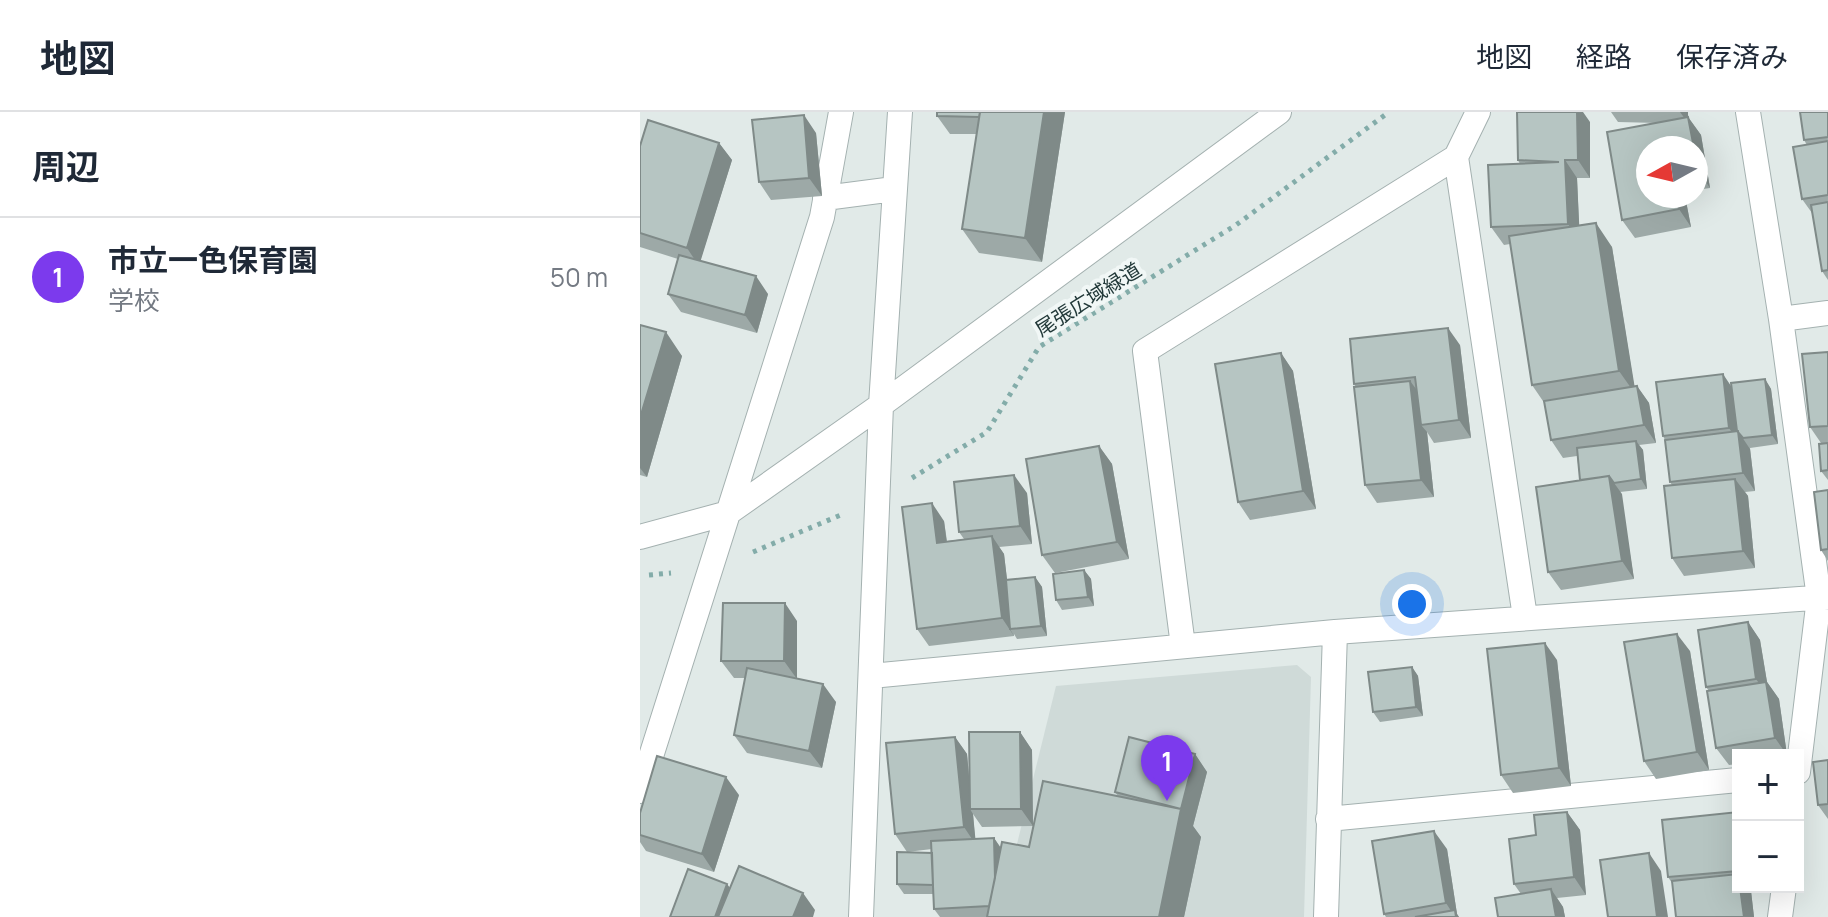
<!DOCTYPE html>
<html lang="ja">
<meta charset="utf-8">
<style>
body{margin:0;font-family:Manrope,"Noto Sans JP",sans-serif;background:#f2f2f3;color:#1f2937}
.controls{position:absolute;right:24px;bottom:24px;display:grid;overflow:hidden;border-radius:0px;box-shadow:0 8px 32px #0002}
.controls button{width:72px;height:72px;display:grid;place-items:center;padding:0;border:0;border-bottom:2px solid #e0e1e3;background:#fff;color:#1f2937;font:40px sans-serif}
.compass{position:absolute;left:996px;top:24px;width:72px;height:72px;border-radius:50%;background:#fff;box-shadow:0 8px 32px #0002;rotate:262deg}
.you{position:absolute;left:772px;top:492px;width:28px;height:28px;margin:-20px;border:6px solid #fff;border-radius:50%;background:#1a73e8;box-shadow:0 0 0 12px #1a73e833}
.badge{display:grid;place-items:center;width:52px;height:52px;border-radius:50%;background:#7c3aed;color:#fff;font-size:26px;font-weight:700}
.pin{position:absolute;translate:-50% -66px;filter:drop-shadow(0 2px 4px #0008)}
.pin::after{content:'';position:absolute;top:42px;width:28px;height:24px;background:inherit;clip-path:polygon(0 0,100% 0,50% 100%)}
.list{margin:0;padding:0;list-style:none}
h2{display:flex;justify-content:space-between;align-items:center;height:104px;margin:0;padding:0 32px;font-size:34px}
h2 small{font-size:26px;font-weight:400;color:#747a83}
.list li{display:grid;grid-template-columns:52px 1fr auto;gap:24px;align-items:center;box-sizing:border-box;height:120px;padding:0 32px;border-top:2px solid #e0e1e3}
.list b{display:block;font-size:30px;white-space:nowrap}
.list p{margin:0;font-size:26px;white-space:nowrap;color:#747a83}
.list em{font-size:26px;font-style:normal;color:#747a83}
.map{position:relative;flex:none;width:1188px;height:805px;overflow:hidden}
header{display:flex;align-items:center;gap:48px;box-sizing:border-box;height:112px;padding:0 40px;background:#fff;border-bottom:2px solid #e0e1e3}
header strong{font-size:38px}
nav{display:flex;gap:44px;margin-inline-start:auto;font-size:28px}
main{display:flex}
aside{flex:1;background:#fff}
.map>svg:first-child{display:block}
.built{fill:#cfdad8}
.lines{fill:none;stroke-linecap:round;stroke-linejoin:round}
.minor-casing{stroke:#a4b1b0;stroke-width:26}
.path{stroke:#83aca9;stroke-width:5;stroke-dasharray:4 6;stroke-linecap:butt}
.minor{stroke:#fff;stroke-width:24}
.wall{fill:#9da9a7;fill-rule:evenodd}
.shaded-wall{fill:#7f8a88}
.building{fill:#b6c5c2;stroke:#7f8a88;stroke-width:2}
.labels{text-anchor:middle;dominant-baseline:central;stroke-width:8;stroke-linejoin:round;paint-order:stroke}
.street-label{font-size:20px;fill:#223939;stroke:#f1f7f6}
</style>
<header>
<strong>地図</strong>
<nav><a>地図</a><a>経路</a><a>保存済み</a></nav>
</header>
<main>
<aside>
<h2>周辺<small></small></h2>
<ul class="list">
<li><span class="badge">1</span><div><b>市立一色保育園</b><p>学校</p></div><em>50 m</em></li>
</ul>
</aside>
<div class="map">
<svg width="1188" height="805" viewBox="0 0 1188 805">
<rect width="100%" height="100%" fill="#e1eae8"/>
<!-- built -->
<path class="built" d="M657 553 671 565 664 805H359L416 574Z"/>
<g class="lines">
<!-- minor casing -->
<g class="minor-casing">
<path id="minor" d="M1108 0 1141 207 1179 486 1158 660
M816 45 838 0
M185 86 254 77
M1141 207 1188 201
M0 425 88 401 241 293 639 0
M543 534 505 239 816 45 885 505
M231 564 695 520 1188 485
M0 679 182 105 201 0
M688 707 1098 668
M221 805 241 293 260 0
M686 805 695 520
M1140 805 1144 775"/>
</g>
<!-- path -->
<path class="path" d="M272 366 347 320 399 235 596 113 749 0
M113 440 203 402
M9 463 31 461"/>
<!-- minor -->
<use href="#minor" class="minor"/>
</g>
<!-- wall -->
<path class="wall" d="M425 0 402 150 339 141 322 117 337 22H310L297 4Z
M971 0H1048V5L1061 23 1070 76 1056 78V36L1008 84H1045L1051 115 995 126 982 108 1018 11 978 10Z
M1188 0V168L1182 159 1172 101 1162 87 1167 33 1164 28Z
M950 10V66H937L939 113 972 135 994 274H997L1009 291 1016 331 999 333 1003 338 1007 377 980 380 994 467 921 478 908 460 940 368 937 344 923 346 911 328 905 292 892 273 870 132 864 133 851 115 880 52 878 48Z
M176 21 182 84 131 88 119 70Z
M79 31 92 48 60 149 128 182 117 221 41 200 28 182 38 147 0 135V34Z
M0 213 42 244 7 365 0 363Z
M820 233 831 326 794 331 787 320 794 385 737 391 725 373 716 275 714 272Z
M1188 240V368L1181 359V331L1170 315Z
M641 241 653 259 676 397 610 408 598 390Z
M1125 267 1131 277 1138 332 1110 336 1115 379 1105 380 1108 384 1115 456 1044 464 1032 446V373L1030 370 1025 328 1023 324 1092 275Z
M459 334 472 352 489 447 415 461 402 443Z
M1188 378V449L1181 438Z
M387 381 392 432 359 435 364 442 367 468 395 465 402 475 407 524 377 527 374 522V524L289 534 277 517 304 409 307 429 324 427 319 420Z
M444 458 451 467 454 494 422 498 416 488Z
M157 509V566L196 590 182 656 107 641 94 623 105 566H94L81 549Z
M1108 510 1120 528 1127 570 1139 587 1147 643H1098V652L1089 653 1076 636 1069 579 1066 575Z
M1050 539 1069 658 1016 667 1004 649Z
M917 548 931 674 873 681 861 663Z
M772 555 778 564 783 604 740 610 733 600Z
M380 620 392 638 393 714 478 684 475 680 555 642 567 660 553 714 561 725 544 805H300L294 797 293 782H264L257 772 292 741V737L267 740 255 722 315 625 327 642 329 664ZM333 702 342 715 393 714 389 735 361 736 354 726 335 727Z
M1188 648V707L1178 693Z
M99 683 74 760 6 739 0 730V701Z
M927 700 940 718 946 783 917 786 923 795 925 805H858L881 782 874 772 896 723Z
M1098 700V775H1123L1109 776 1111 779 1114 805H1036L1032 771 1028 765Z
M807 737 817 802 819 805H746L744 802Z"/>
<!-- shaded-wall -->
<path class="shaded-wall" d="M404 0H425L402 150 385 126Z
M937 0H943L950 10V66L938 48Z
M1040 0H1048V5L1061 23 1070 76 1058 58 1056 47V36H1054L1048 11Z
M164 3 176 21 182 84 169 66Z
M79 31 92 48 59 154 47 136Z
M925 48 937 66 940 130 928 112Z
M1036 84H1045L1051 115 1039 97Z
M956 111 972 135 996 283 979 259Z
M116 164 128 182 117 221 105 203Z
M808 216 820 233 831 326 819 308Z
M26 220 42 244 7 365 0 356V306Z
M641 241 653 259 676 397 663 379Z
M1083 262 1095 280 1100 322 1110 337 1115 379 1103 361 1099 331 1089 316Z
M1125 267 1131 277 1138 332 1132 323Z
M770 269 783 286 781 313 787 320 794 385 781 368Z
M997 274 1009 291 1016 331 1004 313Z
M996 329 1003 338 1007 377 1001 367Z
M459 334 472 352 489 447 477 430Z
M374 363 387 381 392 432 380 414Z
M969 364 982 382 994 467 982 449Z
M1095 367 1108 384 1115 456 1103 439Z
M292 391 304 409 309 448 297 431Z
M352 424 364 442 373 517H370L374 524 362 506Z
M444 458 451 467 454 494 448 485Z
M395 465 402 475 407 524 401 514Z
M145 491 157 509V567L144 549Z
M1108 510 1120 528 1127 570 1139 587 1147 643 1135 626 1128 584 1116 567Z
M1037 522 1050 539 1069 658 1057 640Z
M905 531 917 548 931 674 919 656Z
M772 555 778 564 783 604 776 595Z
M183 572 196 590 182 656 169 639Z
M380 620 392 638 393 714 381 697Z
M315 625 327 642 332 697H330L333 702 336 733 324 715Z
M555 642 567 660 553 714 561 725 544 805H519L541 697Z
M86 665 99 683 74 760 62 742Z
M927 700 940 718 946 783 934 765Z
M794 719 807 737 817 802 819 805H815L806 791Z
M354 726 366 744 356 794Z
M1009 741 1021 759 1028 805H1017Z
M87 772 94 781 85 805H75Z
M1100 775H1108L1111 779 1114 805H1104Z
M911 777 923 795 925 805H916Z
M163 781 175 798 173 805H153Z"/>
<!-- building -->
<path class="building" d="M297 0H340L339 5 297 4Z
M340 0H404L385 126 322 117Z
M877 0H937L938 48H925L928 112 851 115 848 53 919 50 878 48Z
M1160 0H1188V25L1164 28Z
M164 3 169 66 119 70 112 8Z
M1048 5 1054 36H1008V84H1036L1039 97 982 108 967 20Z
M8 8 79 31 47 136 0 121V34Z
M1188 29V83L1162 87 1153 35Z
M1188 90V158L1182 159 1171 93Z
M956 111 979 259 892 273 869 124Z
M39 143 116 164 105 203 28 182Z
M0 213 26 220 0 306Z
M808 216 819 308 781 313 775 265 714 272 710 227Z
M1188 240V314L1170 315 1162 242Z
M641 241 663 379 598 390 575 252Z
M1083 262 1089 316 1023 324 1016 270Z
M1125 267 1132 323 1103 326 1097 319 1091 271Z
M770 269 781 368 725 373 714 275Z
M997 274 1004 313 911 328 904 289Z
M1098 319 1103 361 1030 370 1025 328Z
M996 329 1001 367 974 371 969 364 940 368 937 336Z
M1188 331V358L1181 359 1179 332Z
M459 334 477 430 402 443 386 347Z
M374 363 380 414 319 420 314 370Z
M969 364 982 449 908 460 896 375Z
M1095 367 1103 439 1032 446 1024 374Z
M1188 378V437L1181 438 1174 380Z
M292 391 297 431 352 424 362 506 277 517 262 395Z
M444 458 448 485 416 488 413 462Z
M395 465 401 514 370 517 366 468Z
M83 491H145L144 549H81Z
M1108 510 1116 567 1066 575 1058 518Z
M1037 522 1057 640 1004 649 984 530Z
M905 531 919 656 861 663 847 537Z
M772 555 776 595 733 600 728 560Z
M107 556 183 572 169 639 94 623Z
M1126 570 1135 626 1076 636 1067 579Z
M329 620H380L381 697H330Z
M315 625 324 715 255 722 246 631Z
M489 625 555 642 541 697 475 680Z
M17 644 86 665 62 742 0 723V701Z
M1188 648V692L1178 693 1173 650Z
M403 669 541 697 519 805H347L362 730 389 735Z
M927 700 934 765 874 772 869 727 896 723 894 703Z
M1098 700V759L1028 765 1022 708Z
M794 719 806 791 744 802 732 729Z
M354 726 355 766 349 794 294 797 291 729Z
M257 740 292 741 293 773 257 772Z
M1009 741 1017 805H968L960 748Z
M99 754 163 781 153 805H78Z
M48 757 87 772 75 805H30Z
M1098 762V775H1100L1104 805H1036L1032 769Z
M911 777 916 805H858L855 786Z
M815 798 816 805H775Z"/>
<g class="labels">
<!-- street labels -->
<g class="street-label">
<text transform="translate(448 187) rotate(-32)">尾張広域緑道</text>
</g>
</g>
</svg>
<div class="controls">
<button>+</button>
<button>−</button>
</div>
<svg class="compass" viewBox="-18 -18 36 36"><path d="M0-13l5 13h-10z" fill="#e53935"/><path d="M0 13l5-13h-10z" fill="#747a83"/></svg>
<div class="you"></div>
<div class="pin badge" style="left:527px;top:689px">1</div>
</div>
</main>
